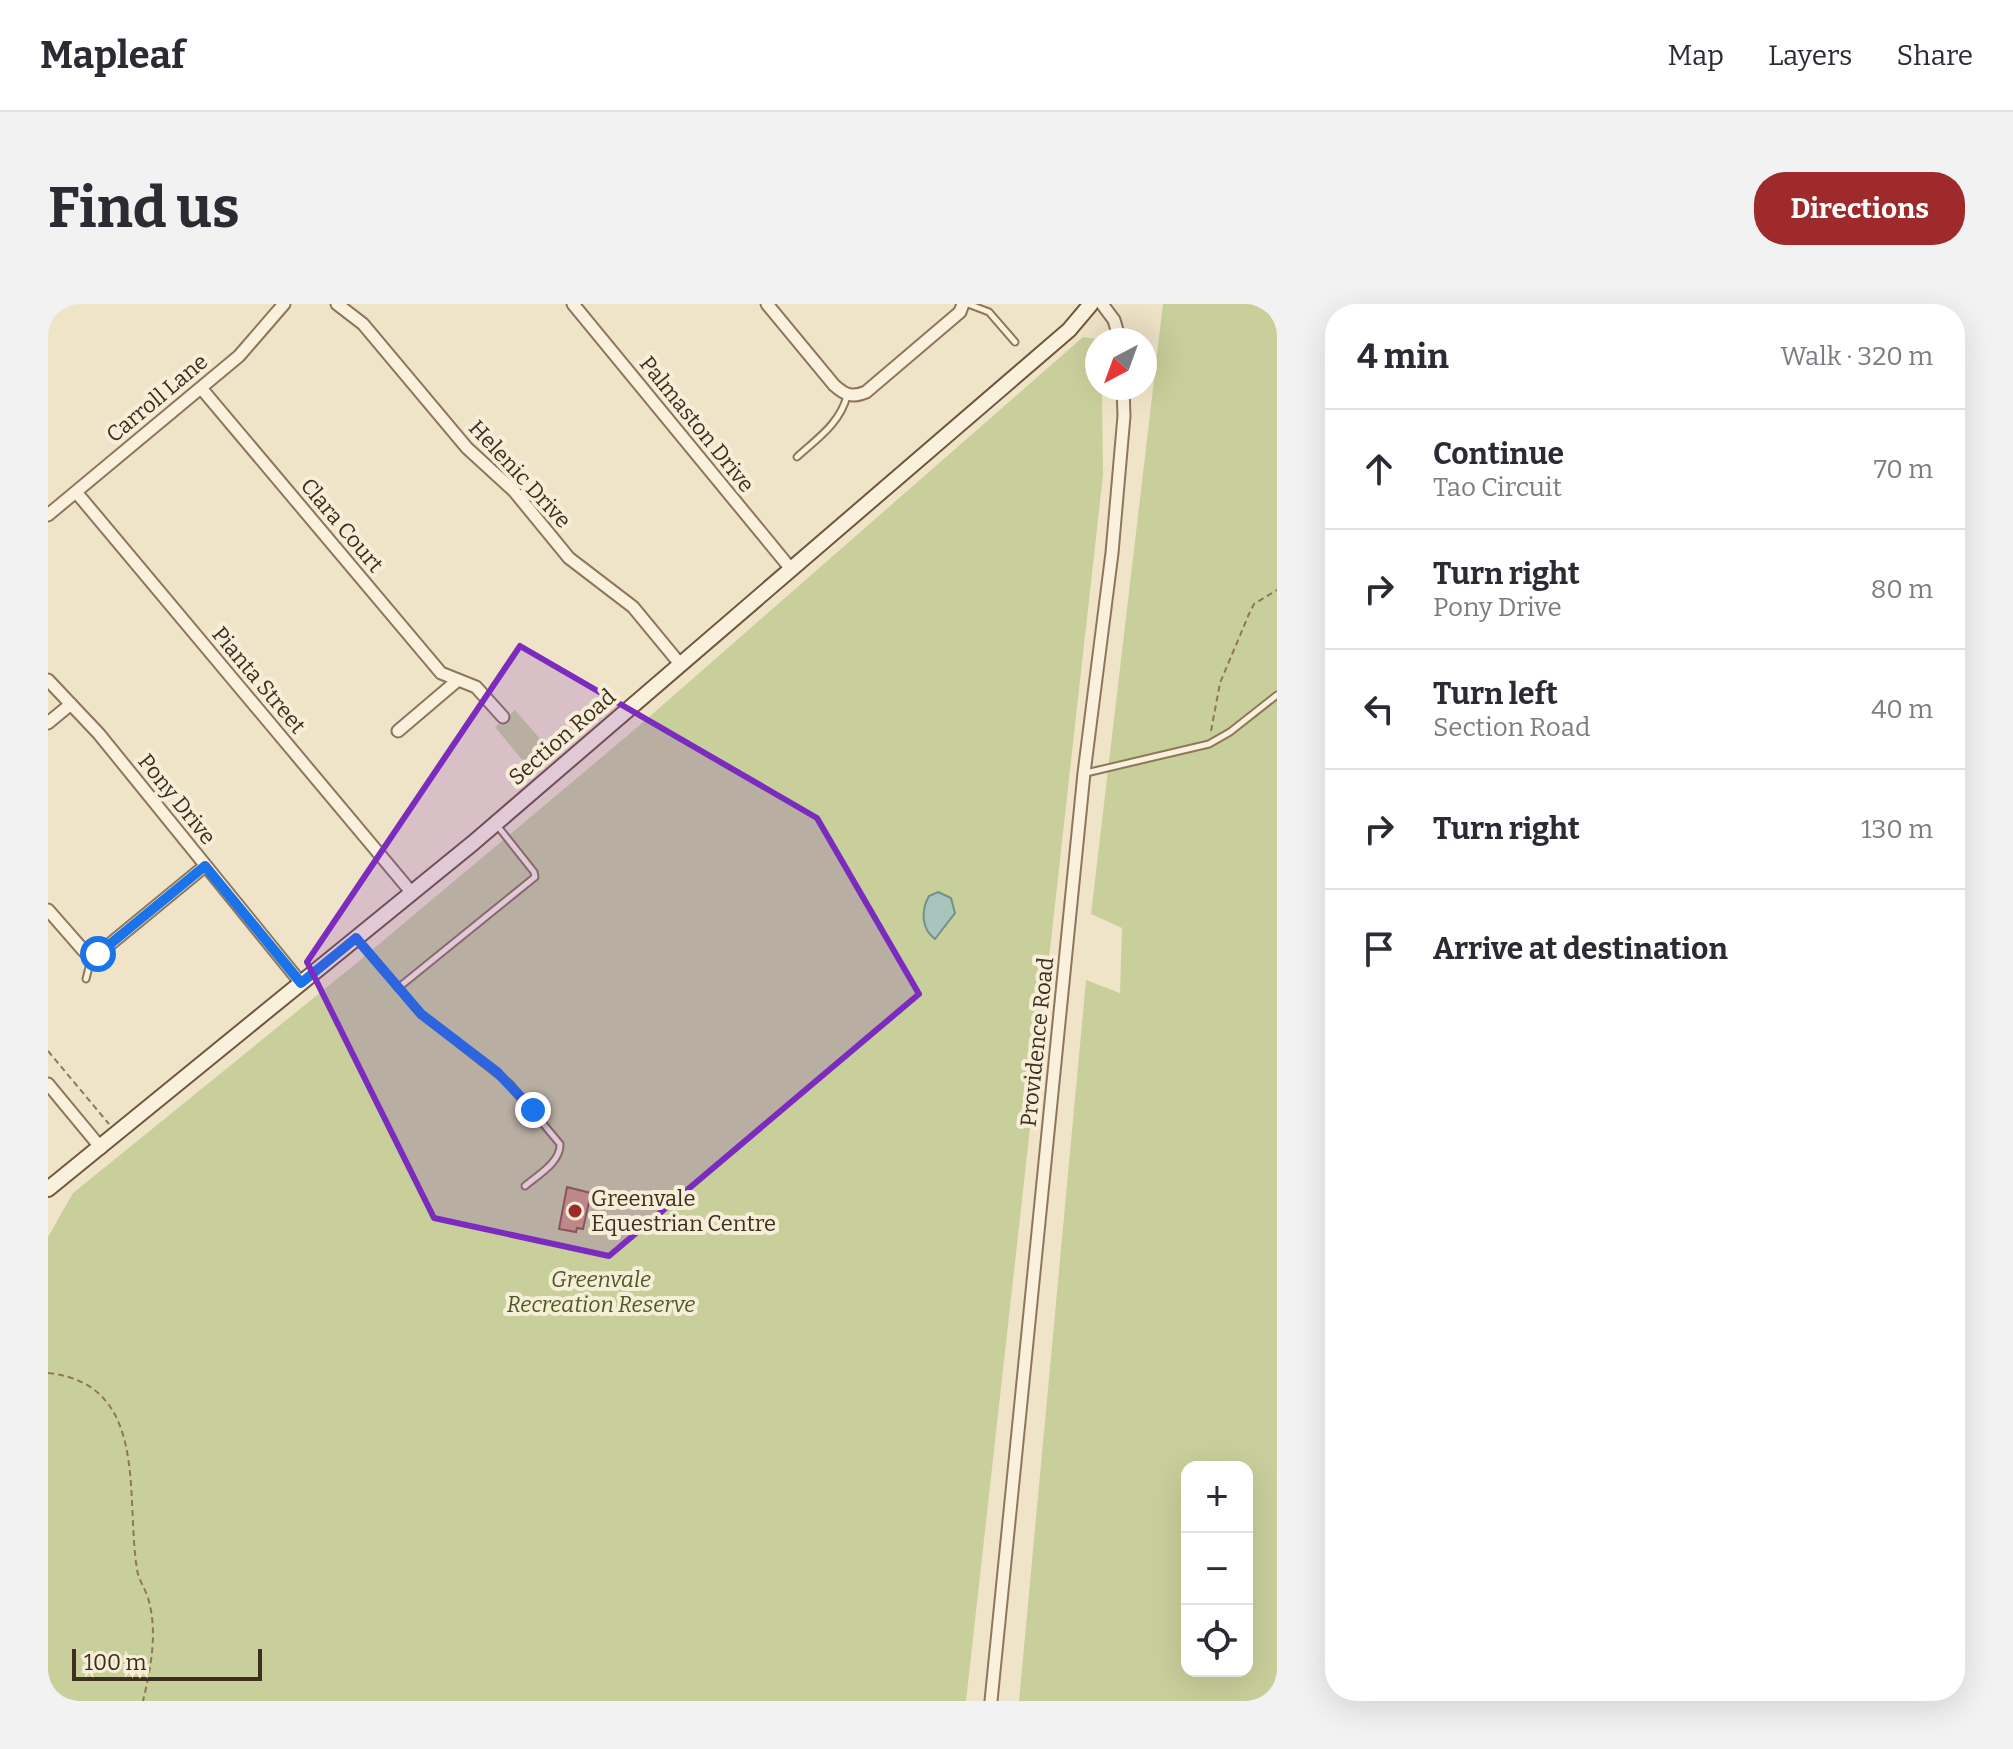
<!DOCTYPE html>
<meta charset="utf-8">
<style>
body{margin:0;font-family:Bitter,serif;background:#f2f2f3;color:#2b2b33}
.controls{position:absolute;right:24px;bottom:24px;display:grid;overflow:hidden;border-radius:16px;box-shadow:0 8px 32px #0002}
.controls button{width:72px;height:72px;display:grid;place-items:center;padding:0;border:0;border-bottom:2px solid #e1e1e2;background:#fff;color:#2b2b33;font:40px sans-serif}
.compass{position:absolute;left:1037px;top:24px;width:72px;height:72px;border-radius:50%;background:#fff;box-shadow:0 8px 32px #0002;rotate:221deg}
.scale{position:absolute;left:24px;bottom:20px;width:190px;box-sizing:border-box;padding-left:8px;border:4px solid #3d2e20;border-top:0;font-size:22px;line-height:28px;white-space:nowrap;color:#3d2e20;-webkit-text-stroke:6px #f7eed8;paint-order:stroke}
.stop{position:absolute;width:24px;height:24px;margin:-18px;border:6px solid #1a73e8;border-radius:50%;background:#fff}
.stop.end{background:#1a73e8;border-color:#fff;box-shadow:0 2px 8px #0008}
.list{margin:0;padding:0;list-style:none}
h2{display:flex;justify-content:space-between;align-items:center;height:104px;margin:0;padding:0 32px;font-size:34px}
h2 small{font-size:26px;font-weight:400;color:#7c7c81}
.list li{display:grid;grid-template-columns:52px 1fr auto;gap:24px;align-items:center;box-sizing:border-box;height:120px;padding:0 32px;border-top:2px solid #e1e1e2}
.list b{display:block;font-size:30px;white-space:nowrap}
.list p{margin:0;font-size:26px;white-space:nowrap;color:#7c7c81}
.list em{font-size:26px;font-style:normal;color:#7c7c81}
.icon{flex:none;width:44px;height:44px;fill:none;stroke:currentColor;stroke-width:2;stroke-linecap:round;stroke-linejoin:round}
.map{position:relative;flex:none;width:1229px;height:1397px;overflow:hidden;border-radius:32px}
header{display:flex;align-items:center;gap:48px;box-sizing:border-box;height:112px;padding:0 40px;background:#fff;border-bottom:2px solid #e1e1e2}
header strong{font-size:38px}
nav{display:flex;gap:44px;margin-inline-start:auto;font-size:28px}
.intro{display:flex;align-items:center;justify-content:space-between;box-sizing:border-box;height:192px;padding:0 48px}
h1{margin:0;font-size:56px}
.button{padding:20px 36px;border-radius:32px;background:#9e2a2b;color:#fff;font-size:28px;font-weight:700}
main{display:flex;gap:48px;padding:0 48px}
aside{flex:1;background:#fff;border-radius:32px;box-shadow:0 8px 32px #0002}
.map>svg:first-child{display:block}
.green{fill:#c9cf9b;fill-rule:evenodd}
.water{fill:#a9c4bc;stroke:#6f938a;stroke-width:2}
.building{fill:#cf9f7d;stroke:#8d5f41;stroke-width:2}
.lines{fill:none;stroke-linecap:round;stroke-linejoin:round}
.lane-casing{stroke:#8d765c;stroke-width:9}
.street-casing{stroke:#8d765c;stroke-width:15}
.secondary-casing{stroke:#6f573f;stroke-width:18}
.path{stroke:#8d765c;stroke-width:2;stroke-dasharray:6 4;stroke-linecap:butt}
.lane{stroke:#faf1dc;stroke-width:5}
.street{stroke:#faf1dc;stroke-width:11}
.secondary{stroke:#faf1dc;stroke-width:14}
.route{stroke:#1a73e8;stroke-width:10}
.marked{fill:#7b2cbf;fill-opacity:0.2;stroke:#7b2cbf;stroke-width:6;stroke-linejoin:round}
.poi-dot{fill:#9e2a2b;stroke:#f7eed8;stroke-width:3}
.labels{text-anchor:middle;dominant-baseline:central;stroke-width:8;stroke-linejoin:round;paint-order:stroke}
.street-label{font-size:22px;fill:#3d2e20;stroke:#f7eed8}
.poi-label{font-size:22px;fill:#3d2e20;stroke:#f7eed8;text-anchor:start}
.park-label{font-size:22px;font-style:italic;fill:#4d5a26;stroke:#f7eed8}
</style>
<header>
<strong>Mapleaf</strong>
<nav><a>Map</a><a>Layers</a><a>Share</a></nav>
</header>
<div class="intro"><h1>Find us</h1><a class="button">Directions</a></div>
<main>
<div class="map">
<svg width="1229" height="1397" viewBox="0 0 1229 1397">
<rect width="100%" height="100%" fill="#f0e4c8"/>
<!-- green -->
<path class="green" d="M1115 0H1229V1397H971L1038 676 1072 689 1074 624 1043 610ZM1139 1163H1199V1367H1139Z
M1035 33 1054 36H1049V84H1054L1055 171 918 1397H0V933L25 889 305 662 585 427Z
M467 406 493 436 507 442 499 459 481 464 447 423Z"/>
<!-- water -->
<path class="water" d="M890 588 903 594 907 609 887 635C873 625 873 606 881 592Z"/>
<!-- building -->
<path class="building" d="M519 883 543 889 535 925 529 924 528 928 511 925Z"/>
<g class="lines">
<!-- lane casing -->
<g class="lane-casing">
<path id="lane" d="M920 0 941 8 967 38
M749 153C770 134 792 119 799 92
M1038 469 1161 440 1182 428 1229 391
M309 635 373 710 462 780 512 840C513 858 490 871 477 882
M38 675 44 651
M350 684 487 573 486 568 448 520"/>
</g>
<!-- street casing -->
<g class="street-casing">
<path id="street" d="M289 0 315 20 419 144 466 187 521 254 585 303 632 360
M525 0 743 265
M719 0 786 81C797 91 804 94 818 88L912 8 915 0
M1054 0 1066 16 1072 36
M153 84 393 369 428 383 455 413
M28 188 364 589
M0 211 191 52 236 0
M0 376 51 430 253 679
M0 419 23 400
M350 427 410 376
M0 606 36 647 50 650 157 562
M0 780 53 844
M943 1397 1036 469 1064 249 1076 112 1075 84"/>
</g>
<!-- secondary casing -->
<g class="secondary-casing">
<path id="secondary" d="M0 885 425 539 1021 26 1043 0"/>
</g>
<!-- path -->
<path class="path" d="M1163 427 1172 379 1201 310 1206 300 1229 286
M0 747 61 820
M0 1069C102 1080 77 1192 89 1265 90 1275 97 1284 100 1294 110 1327 103 1364 95 1397"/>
<!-- lane -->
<use href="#lane" class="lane"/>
<!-- street -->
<use href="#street" class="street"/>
<!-- secondary -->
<use href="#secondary" class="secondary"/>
</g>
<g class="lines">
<!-- route -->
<path class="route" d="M50 650 157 562 253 679 308 634 373 710 449 768 485 806"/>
</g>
<!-- marked area -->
<path class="marked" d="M472 342 769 514 871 690 561 952 386 914 259 658Z"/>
<!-- markers -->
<circle class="poi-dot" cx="527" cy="907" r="8"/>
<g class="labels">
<!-- street labels -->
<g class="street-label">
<text transform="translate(109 94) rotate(-40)">Carroll Lane</text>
<text transform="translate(649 120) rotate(51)">Palmaston Drive</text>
<text transform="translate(472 170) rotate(47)">Helenic Drive</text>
<text transform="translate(294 221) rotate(50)">Clara Court</text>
<text transform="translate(211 376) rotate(50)">Pianta Street</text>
<text transform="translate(514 433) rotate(-41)">Section Road</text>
<text transform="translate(129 495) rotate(51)">Pony Drive</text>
<text transform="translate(989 738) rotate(-84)">Providence Road</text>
</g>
<!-- poi labels -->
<g class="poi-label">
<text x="543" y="894">Greenvale<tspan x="543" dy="25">Equestrian Centre</tspan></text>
</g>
<!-- park labels -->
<g class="park-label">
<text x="553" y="975">Greenvale<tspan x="553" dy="25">Recreation Reserve</tspan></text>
</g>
</g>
</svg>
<div class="controls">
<button>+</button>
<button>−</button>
<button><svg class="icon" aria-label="locate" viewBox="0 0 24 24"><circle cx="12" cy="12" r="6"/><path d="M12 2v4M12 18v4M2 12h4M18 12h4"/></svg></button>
</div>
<svg class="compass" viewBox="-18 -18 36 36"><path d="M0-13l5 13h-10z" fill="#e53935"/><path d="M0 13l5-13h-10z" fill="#7c7c81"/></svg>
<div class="scale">100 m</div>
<div class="stop" style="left:50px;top:650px"></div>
<div class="stop end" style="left:485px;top:806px"></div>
</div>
<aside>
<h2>4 min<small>Walk · 320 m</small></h2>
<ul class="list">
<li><svg class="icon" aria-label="ahead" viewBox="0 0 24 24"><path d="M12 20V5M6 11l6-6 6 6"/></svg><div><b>Continue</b><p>Tao Circuit</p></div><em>70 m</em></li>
<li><svg class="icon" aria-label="right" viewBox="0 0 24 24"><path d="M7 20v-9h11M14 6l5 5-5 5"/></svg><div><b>Turn right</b><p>Pony Drive</p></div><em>80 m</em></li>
<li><svg class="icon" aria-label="left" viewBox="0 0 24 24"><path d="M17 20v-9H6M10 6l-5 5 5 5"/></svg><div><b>Turn left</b><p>Section Road</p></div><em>40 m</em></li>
<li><svg class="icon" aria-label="right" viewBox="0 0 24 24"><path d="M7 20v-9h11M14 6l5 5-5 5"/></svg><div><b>Turn right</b></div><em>130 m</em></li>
<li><svg class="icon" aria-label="arrive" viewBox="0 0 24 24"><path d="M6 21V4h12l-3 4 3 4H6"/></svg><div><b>Arrive at destination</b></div></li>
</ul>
</aside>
</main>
